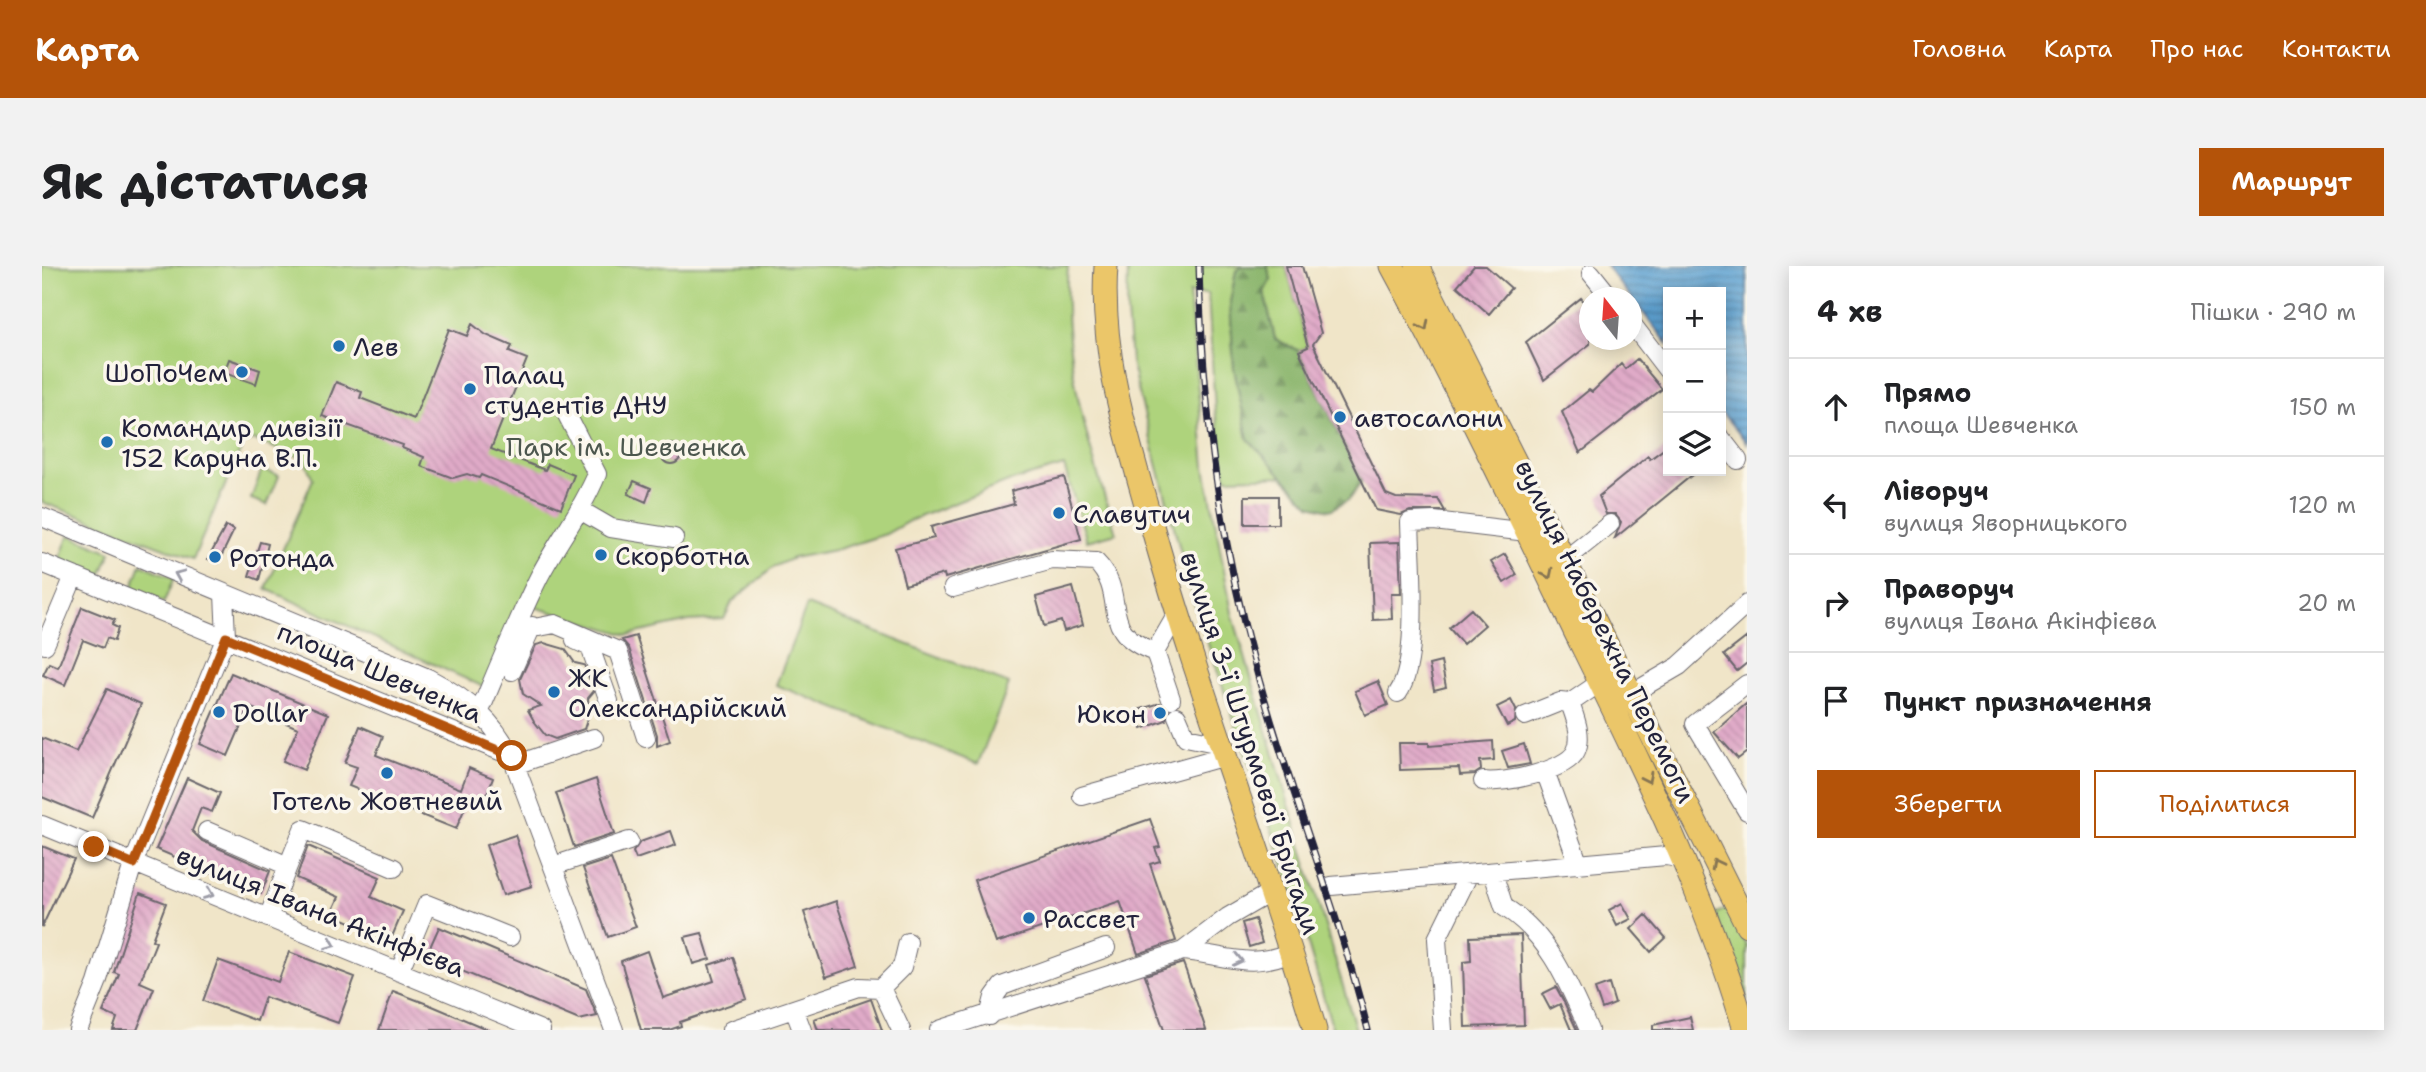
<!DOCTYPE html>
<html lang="uk">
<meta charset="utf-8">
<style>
body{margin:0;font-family:"Shantell Sans",sans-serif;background:#f2f2f2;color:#202124}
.controls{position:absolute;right:21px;top:21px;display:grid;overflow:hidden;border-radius:0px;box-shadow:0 4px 18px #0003}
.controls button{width:63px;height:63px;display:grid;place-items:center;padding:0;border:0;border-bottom:2px solid #e0e0e0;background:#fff;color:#202124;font:35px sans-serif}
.compass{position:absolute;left:1537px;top:21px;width:63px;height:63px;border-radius:50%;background:#fff;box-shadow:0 4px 18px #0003;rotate:343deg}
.stop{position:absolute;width:21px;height:21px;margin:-16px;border:5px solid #b45309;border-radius:50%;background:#fff}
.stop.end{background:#b45309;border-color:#fff;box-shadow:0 2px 7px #0008}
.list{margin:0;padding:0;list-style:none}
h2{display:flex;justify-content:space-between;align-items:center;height:91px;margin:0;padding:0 28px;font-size:30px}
h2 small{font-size:23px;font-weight:400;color:#757577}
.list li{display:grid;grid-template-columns:46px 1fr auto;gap:21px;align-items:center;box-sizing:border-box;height:98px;padding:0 28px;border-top:2px solid #e0e0e0}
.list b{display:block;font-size:26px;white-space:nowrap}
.list p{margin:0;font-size:23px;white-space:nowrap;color:#757577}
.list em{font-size:23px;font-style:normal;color:#757577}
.actions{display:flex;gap:14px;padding:21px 28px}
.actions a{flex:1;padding:16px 0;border:2px solid #b45309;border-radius:0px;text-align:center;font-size:24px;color:#b45309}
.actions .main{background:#b45309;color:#fff}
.icon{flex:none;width:38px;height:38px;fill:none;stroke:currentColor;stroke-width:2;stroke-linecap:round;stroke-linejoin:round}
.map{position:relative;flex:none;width:1705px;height:764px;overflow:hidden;border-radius:0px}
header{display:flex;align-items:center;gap:42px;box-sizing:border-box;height:98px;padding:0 35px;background:#b45309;color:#fff}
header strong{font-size:33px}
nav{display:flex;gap:38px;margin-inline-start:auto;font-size:24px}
.intro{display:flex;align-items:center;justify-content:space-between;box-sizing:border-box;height:168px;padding:0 42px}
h1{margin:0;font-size:49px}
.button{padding:18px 32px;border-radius:0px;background:#b45309;color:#fff;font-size:24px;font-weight:700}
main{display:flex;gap:42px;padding:0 42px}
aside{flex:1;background:#fff;border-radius:0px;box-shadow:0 4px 18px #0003}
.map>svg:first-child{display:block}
.green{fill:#aed37c;stroke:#687a5c;stroke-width:2}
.forest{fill:url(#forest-firs);stroke:#566c54;stroke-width:2}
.water{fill:url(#water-rules);stroke:#406286;stroke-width:2}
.building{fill:url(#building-back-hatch)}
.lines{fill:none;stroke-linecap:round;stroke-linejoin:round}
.minor-casing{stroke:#6a666c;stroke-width:20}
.major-casing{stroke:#6a666c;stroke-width:25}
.minor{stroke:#fff;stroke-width:18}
.major{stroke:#ebc669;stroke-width:23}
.rail-casing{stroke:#22223b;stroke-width:7}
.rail{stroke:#fbf7ec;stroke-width:4.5;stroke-dasharray:13;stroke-linecap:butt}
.oneway{stroke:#867452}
.oneway2{stroke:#9c9ca7}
.route{stroke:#b45309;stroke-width:9}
.poi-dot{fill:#1f6fb2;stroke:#fbf7ec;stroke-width:2.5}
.labels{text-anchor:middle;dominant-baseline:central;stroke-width:7;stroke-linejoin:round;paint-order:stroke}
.poi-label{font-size:26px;fill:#22223b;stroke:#fbf7ec;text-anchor:start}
.park-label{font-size:26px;fill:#4c574e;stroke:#fbf7ec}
.street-label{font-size:26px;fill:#22223b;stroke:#fbf7ec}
</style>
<header>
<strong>Карта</strong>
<nav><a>Головна</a><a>Карта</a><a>Про нас</a><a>Контакти</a></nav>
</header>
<div class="intro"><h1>Як дістатися</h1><a class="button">Маршрут</a></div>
<main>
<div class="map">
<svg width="1705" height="764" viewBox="0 0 1705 764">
<defs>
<pattern id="forest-firs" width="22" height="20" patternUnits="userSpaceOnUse" patternTransform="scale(1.75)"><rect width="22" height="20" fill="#8ab56c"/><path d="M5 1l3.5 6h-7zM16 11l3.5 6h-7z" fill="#70935a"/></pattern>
<pattern id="water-rules" width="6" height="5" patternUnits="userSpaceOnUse" patternTransform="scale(1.75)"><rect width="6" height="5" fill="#5da1d1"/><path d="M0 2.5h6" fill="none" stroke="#4c83ab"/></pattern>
<pattern id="building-back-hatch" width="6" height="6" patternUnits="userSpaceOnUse" patternTransform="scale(1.75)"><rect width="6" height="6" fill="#e0aac8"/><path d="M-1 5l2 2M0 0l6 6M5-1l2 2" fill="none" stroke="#c092ad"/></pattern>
</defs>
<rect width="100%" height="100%" fill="#fbf7ec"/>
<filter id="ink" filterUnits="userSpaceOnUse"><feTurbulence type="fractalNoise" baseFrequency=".0143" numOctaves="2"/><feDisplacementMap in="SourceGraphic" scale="14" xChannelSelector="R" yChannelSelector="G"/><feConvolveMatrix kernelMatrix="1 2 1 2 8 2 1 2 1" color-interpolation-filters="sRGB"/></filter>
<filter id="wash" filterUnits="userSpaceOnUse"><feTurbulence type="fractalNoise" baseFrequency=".00686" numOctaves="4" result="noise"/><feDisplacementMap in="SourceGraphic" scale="28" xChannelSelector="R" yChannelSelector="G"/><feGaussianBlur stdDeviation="1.57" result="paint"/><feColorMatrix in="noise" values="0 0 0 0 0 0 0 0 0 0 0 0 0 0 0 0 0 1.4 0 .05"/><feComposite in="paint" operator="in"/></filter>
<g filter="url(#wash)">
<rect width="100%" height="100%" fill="#f0e5c8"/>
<!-- green -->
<path class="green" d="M0 0H1026C1018 91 1047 181 1074 267L1045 275 1022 200 966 216 867 255 844 268 793 284 751 292 733 300 690 336 682 353 647 355 586 369 479 337 444 422 224 323 271 213 262 193 212 174 202 176 151 293 0 236Z
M1086 0H1201L1194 5 1188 36 1192 102 1206 173 1244 210 1184 212 1173 144 1166 28 1147 27 1163 201 1190 347 1314 764H1291L1250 623 1154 343 1117 205 1089 96 1085 45Z
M1225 0H1244L1266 81 1257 85 1233 73 1222 25 1229 13Z
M220 203 237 210 225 239 209 233Z
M27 269 69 286 59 310 17 294Z
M99 298 132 312 122 336 90 323Z
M765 339 967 418 936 498 734 419Z
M1687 642 1705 680V735L1673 648Z"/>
<!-- forest -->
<path class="forest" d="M1201 0H1225L1229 13 1222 26 1233 73 1257 85 1320 216 1306 234 1288 244 1268 239 1206 173 1192 102 1188 37 1194 5Z"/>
<!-- water -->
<path class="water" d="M1564 0H1705V177L1679 146V26H1626V78Z"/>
<g id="blocks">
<!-- building -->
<path class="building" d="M1244 0H1260L1279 67 1271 78 1344 228 1354 232 1396 233 1403 245H1368L1359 249 1334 244 1257 85 1266 81Z
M1432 0H1444L1469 22 1447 48 1415 20Z
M1539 32 1548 43 1544 47 1548 52V78L1502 114 1484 76Z
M430 58 444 69 470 80 467 86 485 93 449 183 503 204 506 198 532 209 519 242 439 209 437 212 425 208 411 212 379 200 382 191 360 182 361 179 280 150 294 116 320 126 318 132 372 153 407 63 425 70Z
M187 93 218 104 214 118 182 107Z
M1595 93 1620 123 1538 187 1520 146 1547 124 1550 126 1579 98 1583 103Z
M619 188a10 10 0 1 1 20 0a10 10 0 1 1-20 0Z
M1626 180V205H1655L1573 272 1579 256 1573 248H1564L1557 230 1606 190 1608 193Z
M1022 211 1039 273 903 312 902 308 863 319 853 282 892 272 889 261 972 238 969 225Z
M592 215 609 222 604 236 586 228Z
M1203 230H1236V258H1203Z
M184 260 192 264 176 297 166 293Z
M218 276 226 278 217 314 207 310Z
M1357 276 1359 328H1349L1350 353 1331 354 1328 277Z
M1463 288 1475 309 1462 317 1449 296Z
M1031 321 1041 359 1022 365 1019 355 1002 360 994 331Z
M40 341 73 354 70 359 76 362 72 375 65 372 61 382 41 374 23 419 1 409 7 397 16 401Z
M1429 343 1443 359 1421 378 1407 362Z
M594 370 628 475 615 480V469L587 382 580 374Z
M1705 371V397L1695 405 1682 389Z
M502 377 523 383 533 397 542 399 552 425 546 432 547 448 542 463 513 473 503 469 492 455 486 444 499 440 481 428 478 413 494 379Z
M1399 396 1404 421 1392 424 1387 399Z
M189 407 286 448 262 504 241 495 256 462 207 441 186 490 158 478Z
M1336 415 1346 439 1323 449 1313 425Z
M65 423 99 438 50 552 0 531V472L34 486Z
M1469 434 1474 444 1473 456 1465 460 1455 441Z
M1118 437 1126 444 1124 454 1100 463 1093 445Z
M1705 437V486L1696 493 1672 466Z
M318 460 341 470 334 489 419 523 427 502 451 512 441 538 427 532 414 563 307 520 315 501 303 497Z
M1451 475 1452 494 1438 495 1439 504 1433 508 1418 509 1417 502 1358 504 1357 477H1387V480Z
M1482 478 1488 498 1466 502 1460 485Z
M145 512 178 527 170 546 159 542 150 565 160 575 228 605 219 628 114 583Z
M554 513 572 568 532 581 514 527Z
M1108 553 1118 581 1113 582 1118 595 1108 598 1134 675 1096 688 1078 635 954 677 932 614Z
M629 565 634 579 594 593 591 586 598 576Z
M473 569 490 620 461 629 444 579Z
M0 580 32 593 0 661Z
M266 580 338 611 329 631 361 645 349 673 289 648 297 631 254 612Z
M569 593 594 661 566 671 541 602Z
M98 627 124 637 110 674 114 676 98 716 112 722 95 764H71L75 752 61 746 77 708 72 706Z
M794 635 816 700 784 711 762 646Z
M1580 637 1589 653 1575 660 1567 644Z
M1604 649 1624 672 1609 686 1589 663Z
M1213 653 1220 677 1207 681 1200 657Z
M397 661 544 723 555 750 537 754 384 690Z
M660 667 668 693 651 698 643 671Z
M1479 669 1482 759 1423 761 1421 696 1429 695 1428 671Z
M605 685 621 732 672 715 667 699 691 691 705 733 638 756 639 760 627 764H599L579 695Z
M247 686 313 711 296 757 223 731 215 755 161 735 176 694 236 716Z
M1141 697 1144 705 1164 764H1122L1103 709Z
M1567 718 1573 738 1560 743 1553 723Z
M1514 721 1521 734 1535 764H1529L1518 738 1508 743 1500 728Z
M351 725 388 739 447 764H337Z
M829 733 840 764H776L772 753Z
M1648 751 1651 764H1611V759Z"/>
</g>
</g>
<g filter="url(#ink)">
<use href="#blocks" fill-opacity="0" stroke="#6a666c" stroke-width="2"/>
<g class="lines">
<!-- minor casing -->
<g class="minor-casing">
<path id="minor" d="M1549 7 1569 32
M1590 58 1626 105
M1679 172 1696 194
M538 244 569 262 632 272
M0 251 386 412C426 433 455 456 473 499L572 764
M1523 294 1568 258
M0 297 470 490
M911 322 1010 294 1054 296C1088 330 1053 365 1113 386
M497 361 513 358 576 385 604 472
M533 374 548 381 567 435
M3 379 32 310
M470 405 490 360
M1705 418 1653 458 1705 545
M1356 427C1378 395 1369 297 1368 256L1392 255 1485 266
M1589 428 1637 400 1705 338
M1129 433 1113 386 1135 348
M438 445C457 400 475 355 497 311 515 276 540 245 555 208L523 145
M1135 450 1144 471 1178 478
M1483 450 1518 436 1528 437
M473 499 552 472
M1503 505 1537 599
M1441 515C1461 518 1525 505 1534 485 1541 470 1533 452 1528 437L1559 416
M1040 530 1183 490
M0 559 499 764
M165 565 246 600 226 652
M246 600 261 563 352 602
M511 600 587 575
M1451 607 1462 641C1506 667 1527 719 1547 764
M1289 620 1624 590 1642 593
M1141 685C1184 689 1207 704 1249 686
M357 706 385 638 468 671 426 654
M839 722 860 701 866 676
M839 722 859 764
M752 743 760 764
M947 750 952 731 960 720 1064 682
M36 764 55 717 91 598 184 371 182 328
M689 764 817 721 839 722
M897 764 1141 685 1186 651 1229 626
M1401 764 1395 673 1427 608"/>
</g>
<!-- major casing -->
<g class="major-casing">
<path id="major" d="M1064 0C1058 87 1084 167 1107 249 1155 423 1222 591 1273 764
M1350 0C1415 120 1474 242 1533 365 1597 495 1662 624 1703 764
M1375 0 1705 659"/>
</g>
<!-- minor -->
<use href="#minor" class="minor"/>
<!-- major -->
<use href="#major" class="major"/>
<!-- rail casing -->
<g class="rail-casing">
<path id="rail" d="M1157 0C1160 135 1177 269 1213 399 1246 522 1295 640 1326 764"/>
</g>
<!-- rail -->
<use href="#rail" class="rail"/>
</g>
<!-- one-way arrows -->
<defs><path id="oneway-chevron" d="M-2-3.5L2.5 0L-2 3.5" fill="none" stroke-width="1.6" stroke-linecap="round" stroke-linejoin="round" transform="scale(1.75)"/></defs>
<g class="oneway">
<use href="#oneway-chevron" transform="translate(1382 60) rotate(63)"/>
<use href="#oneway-chevron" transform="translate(1506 308) rotate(64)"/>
<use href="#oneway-chevron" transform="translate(1605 512) rotate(64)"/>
<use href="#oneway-chevron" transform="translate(1674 598) rotate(-117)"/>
</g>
<g class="oneway2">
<use href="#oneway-chevron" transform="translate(137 309) rotate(-157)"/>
<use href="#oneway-chevron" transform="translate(167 628) rotate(22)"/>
<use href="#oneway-chevron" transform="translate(289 678) rotate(22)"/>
<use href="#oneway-chevron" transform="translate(1196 694) rotate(13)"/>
</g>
</g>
<g class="lines" filter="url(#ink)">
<!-- route -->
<path class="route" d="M52 581 92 598 184 371 470 490"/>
</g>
<!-- markers -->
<g class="poi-dot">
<circle cx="297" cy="80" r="7"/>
<circle cx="200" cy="106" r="7"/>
<circle cx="428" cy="123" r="7"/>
<circle cx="1298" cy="151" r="7"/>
<circle cx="65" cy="176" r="7"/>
<circle cx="1017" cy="247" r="7"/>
<circle cx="559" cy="289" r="7"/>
<circle cx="173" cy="291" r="7"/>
<circle cx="512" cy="426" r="7"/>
<circle cx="177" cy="446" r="7"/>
<circle cx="1118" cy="447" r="7"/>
<circle cx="345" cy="507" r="7"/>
<circle cx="987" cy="652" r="7"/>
</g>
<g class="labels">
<!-- poi labels -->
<g class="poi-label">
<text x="311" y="80">Лев</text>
<text x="186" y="106" text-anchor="end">ШоПоЧем</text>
<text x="442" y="108">Палац<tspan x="442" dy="30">студентів ДНУ</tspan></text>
<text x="1312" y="151">автосалони</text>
<text x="79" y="161">Командир дивізії<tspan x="79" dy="30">152 Каруна В.П.</tspan></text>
<text x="1031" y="247">Славутич</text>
<text x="573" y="289">Скорботна</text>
<text x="187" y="291">Ротонда</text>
<text x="526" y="411">ЖК<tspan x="526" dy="30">Олександрійский</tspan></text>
<text x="191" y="446">Dollar</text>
<text x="1104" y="447" text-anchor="end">Юкон</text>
<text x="345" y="534" text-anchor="middle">Готель Жовтневий</text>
<text x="1001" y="652">Рассвет</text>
</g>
<!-- park labels -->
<g class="park-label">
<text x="584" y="180">Парк iм. Шевченка</text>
</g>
<!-- street labels -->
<g class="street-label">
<text transform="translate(1564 365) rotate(64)">вулиця Набережна Перемоги</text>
<text transform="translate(338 406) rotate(23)">площа Шевченка</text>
<text transform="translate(1209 477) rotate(72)">вулиця 3-ї Штурмової Бригади</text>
<text transform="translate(279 645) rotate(22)">вулиця Івана Акінфієва</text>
</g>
</g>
</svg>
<div class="controls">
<button>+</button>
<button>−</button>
<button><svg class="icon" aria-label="layers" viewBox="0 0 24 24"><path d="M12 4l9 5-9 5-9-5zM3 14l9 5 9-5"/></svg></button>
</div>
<svg class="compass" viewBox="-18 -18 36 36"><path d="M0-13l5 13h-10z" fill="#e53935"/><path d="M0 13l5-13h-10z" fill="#757577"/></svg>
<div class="stop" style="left:470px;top:490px"></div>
<div class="stop end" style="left:52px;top:581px"></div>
</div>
<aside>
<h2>4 хв<small>Пішки · 290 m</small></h2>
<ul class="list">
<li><svg class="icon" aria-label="ahead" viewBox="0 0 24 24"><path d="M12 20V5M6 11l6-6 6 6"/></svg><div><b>Прямо</b><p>площа Шевченка</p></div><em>150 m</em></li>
<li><svg class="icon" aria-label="left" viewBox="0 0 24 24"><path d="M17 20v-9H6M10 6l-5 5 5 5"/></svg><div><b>Ліворуч</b><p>вулиця Яворницького</p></div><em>120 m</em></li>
<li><svg class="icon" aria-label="right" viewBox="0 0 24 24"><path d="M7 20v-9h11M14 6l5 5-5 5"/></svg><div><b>Праворуч</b><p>вулиця Івана Акінфієва</p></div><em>20 m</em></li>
<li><svg class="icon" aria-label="arrive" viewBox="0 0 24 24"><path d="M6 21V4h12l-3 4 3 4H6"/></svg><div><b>Пункт призначення</b></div></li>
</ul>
<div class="actions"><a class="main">Зберегти</a><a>Поділитися</a></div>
</aside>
</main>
